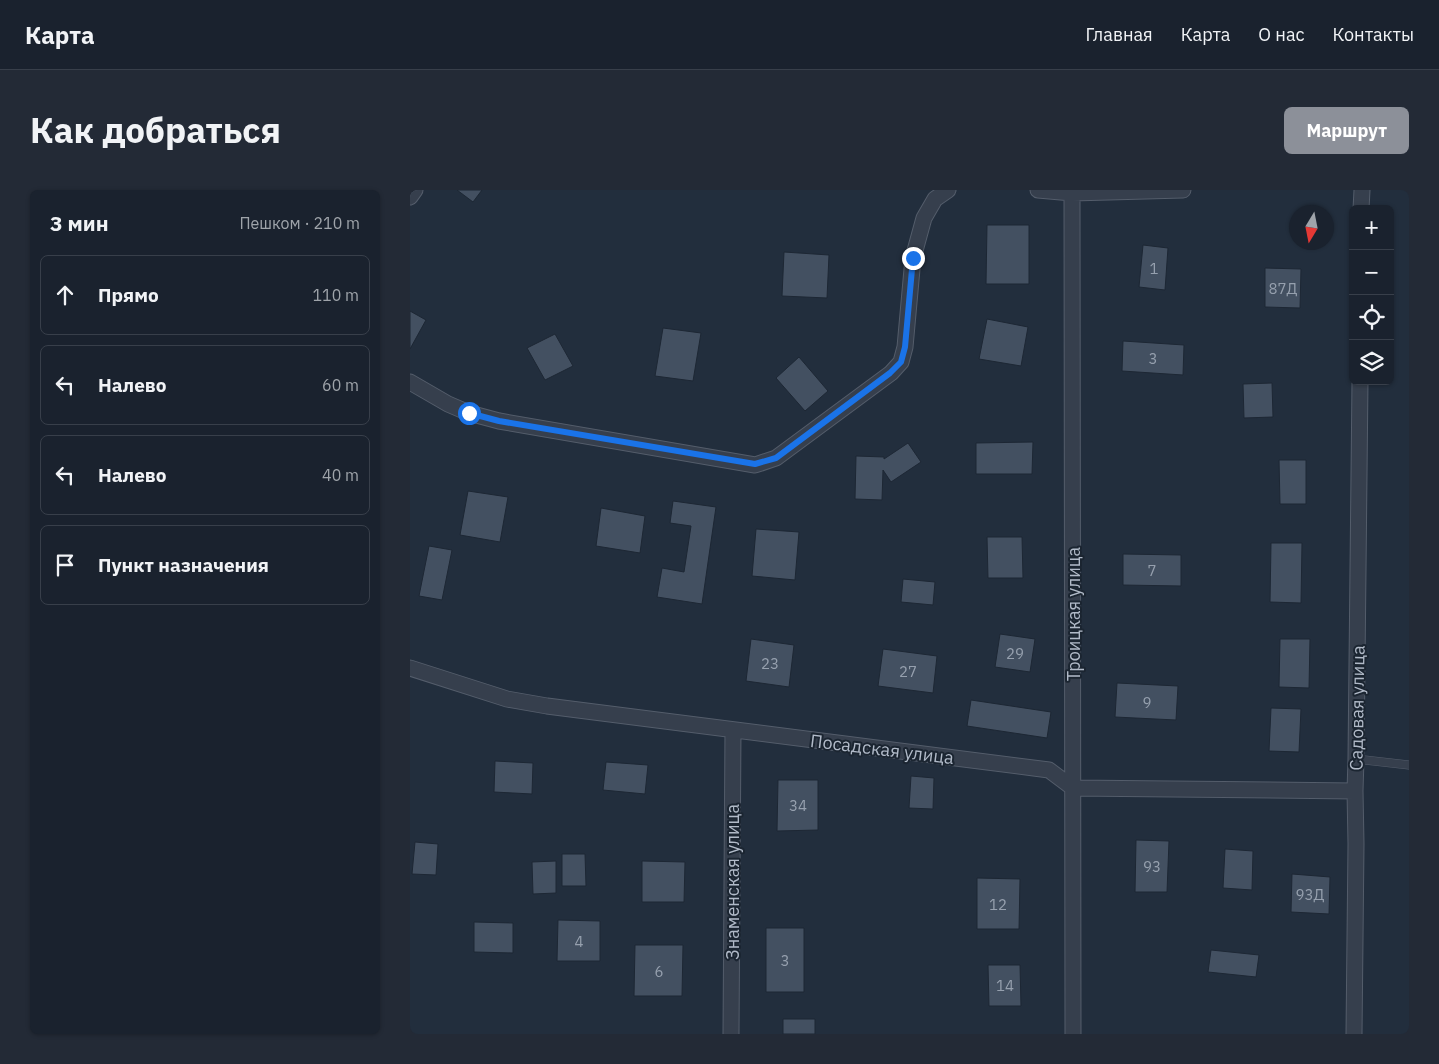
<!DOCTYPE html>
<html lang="ru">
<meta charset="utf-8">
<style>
body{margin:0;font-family:"IBM Plex Sans",sans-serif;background:#232a36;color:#f1f3f6}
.controls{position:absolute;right:15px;top:15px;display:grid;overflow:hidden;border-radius:8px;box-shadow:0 1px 4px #0004}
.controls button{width:45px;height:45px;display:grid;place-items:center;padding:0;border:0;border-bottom:1px solid #383f4a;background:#1a222e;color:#f1f3f6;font:25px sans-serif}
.compass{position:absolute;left:879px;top:15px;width:45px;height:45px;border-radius:50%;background:#1a222e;box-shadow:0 1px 4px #0004;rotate:190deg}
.stop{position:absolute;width:15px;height:15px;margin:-11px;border:4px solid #1a73e8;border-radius:50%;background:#fff}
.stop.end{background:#1a73e8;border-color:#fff;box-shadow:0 1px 5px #0008}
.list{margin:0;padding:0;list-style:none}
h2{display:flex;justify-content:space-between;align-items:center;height:65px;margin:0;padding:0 20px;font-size:21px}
h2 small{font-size:16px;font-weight:400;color:#9fa4aa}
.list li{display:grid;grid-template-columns:32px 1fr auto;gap:15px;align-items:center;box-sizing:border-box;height:80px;margin:0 10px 10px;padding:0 10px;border:1px solid #383f4a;border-radius:8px}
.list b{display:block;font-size:19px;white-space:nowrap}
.list em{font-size:16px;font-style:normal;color:#9fa4aa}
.icon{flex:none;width:28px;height:28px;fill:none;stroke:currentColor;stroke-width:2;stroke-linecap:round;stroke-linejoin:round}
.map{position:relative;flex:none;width:999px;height:844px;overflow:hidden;border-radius:8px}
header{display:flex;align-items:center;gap:30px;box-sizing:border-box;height:70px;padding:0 25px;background:#1a222e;border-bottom:1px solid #383f4a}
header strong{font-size:24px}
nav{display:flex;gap:28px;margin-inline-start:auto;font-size:18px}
.intro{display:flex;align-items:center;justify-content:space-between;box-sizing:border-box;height:120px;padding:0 30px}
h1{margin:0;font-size:35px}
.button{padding:12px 22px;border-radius:8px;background:#8c9099;color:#fff;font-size:18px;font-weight:700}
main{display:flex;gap:30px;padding:0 30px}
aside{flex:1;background:#1a222e;border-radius:8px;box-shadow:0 1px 4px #0004}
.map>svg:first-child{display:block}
.building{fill:#435061;stroke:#1d2734}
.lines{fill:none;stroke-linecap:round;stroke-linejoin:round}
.service-casing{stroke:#545d6b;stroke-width:9}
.minor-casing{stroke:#545d6b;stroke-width:17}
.service{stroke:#363f4d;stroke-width:8}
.minor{stroke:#363f4d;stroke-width:15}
.route{stroke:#1a73e8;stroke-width:6}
.labels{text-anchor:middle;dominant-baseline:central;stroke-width:4;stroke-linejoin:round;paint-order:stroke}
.number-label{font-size:15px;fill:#96a0ae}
.street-label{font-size:18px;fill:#b1bac8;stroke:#1b2531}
</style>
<header>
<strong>Карта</strong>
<nav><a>Главная</a><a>Карта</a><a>О нас</a><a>Контакты</a></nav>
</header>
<div class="intro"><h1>Как добраться</h1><a class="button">Маршрут</a></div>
<main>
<aside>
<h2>3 мин<small>Пешком · 210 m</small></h2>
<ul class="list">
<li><svg class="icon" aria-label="ahead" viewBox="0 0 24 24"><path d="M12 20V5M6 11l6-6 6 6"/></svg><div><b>Прямо</b></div><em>110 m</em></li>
<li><svg class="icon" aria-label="left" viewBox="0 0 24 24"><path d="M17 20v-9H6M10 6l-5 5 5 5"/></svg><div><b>Налево</b></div><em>60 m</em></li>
<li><svg class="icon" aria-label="left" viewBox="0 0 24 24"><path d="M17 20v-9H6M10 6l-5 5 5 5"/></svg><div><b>Налево</b></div><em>40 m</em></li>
<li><svg class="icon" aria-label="arrive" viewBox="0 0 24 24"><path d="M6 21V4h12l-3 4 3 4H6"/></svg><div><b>Пункт назначения</b></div></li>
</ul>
</aside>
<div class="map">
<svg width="999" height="844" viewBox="0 0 999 844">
<rect width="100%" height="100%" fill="#222e3d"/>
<!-- building -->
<path class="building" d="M47 0H72L63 12Z
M577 35H619V94H576Z
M733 55 758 58 755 100 729 97Z
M374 62 419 65 417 108 372 106Z
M855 78 891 79 890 118 855 117Z
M0 121 16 130 0 159Z
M577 129 618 137 611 176 569 169Z
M253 138 291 143 283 191 245 186Z
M145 144 163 176 135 190 117 158Z
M713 151 774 155 773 185 712 181Z
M389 167 418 201 395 221 366 188Z
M862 193 863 227 834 228 833 194Z
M623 252 622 284H566V253Z
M498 253 511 272 481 292 473 280 472 310 445 309 446 266 474 267V269Z
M869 270H896V314H870Z
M58 301 98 307 90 352 50 345Z
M263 311 306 317 292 414 247 407 252 378 274 382 281 336 260 333Z
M191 318 235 326 230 363 186 356Z
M346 339 389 342 385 390 342 386Z
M577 347H612L613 388H578Z
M861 353H892L891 413 860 412Z
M19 356 42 360 32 410 9 406Z
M713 364 771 365V396L713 395Z
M493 389 525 392 523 415 491 412Z
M590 444 625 449 620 482 585 477Z
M341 449 384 455 379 497 336 491Z
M870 449H900L899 498 869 497Z
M473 459 527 466 523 503 468 496Z
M707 493 768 496 766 530 705 527Z
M561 510 641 522 637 548 557 536Z
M861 518 891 519 889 562 859 561Z
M85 571 123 573 122 604 84 602Z
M196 572 238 575 235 604 193 600Z
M501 586 524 588 523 619 499 618Z
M368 590H408V640L367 641Z
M726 650 759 651 757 702H725Z
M5 652 28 654 26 685 2 684Z
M815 659 843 661 842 700 813 698Z
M152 664H175L176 696H152Z
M146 671V703L123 704 122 672Z
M232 671 275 672 274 712H232Z
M882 684 920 687 919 724 881 722Z
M567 688 610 689 609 739H567Z
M148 730 190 731V771H147Z
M64 732 103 733V763L64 762Z
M356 738H394V802H356Z
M225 755H273L272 806H224Z
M801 760 849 765 846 787 798 782Z
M578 775H610L611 816H579Z
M373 829H405V844H373Z"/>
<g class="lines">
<!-- service casing -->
<g class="service-casing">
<path id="service" d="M946 569 999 575"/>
</g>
<!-- minor casing -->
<g class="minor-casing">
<path id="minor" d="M628 0 662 3 773 0
M662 3 663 844
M0 7 5 0
M951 19 952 0
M0 192 38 214 59 223 89 231 345 275 366 268 481 183 491 172 495 157 503 68 514 28 525 9 538 0
M0 478 97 509 137 516 639 580 663 598 945 601
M321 844 323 540
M944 844 946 654 945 601 946 569 950 191"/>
</g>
<!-- service -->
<use href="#service" class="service"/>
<!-- minor -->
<use href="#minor" class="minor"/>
</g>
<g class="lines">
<!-- route -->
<path class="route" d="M59 223 89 231 345 274 366 268 480 183 491 172 495 157 503 68"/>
</g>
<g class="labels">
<!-- number labels -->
<g class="number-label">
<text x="744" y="78">1</text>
<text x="873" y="98">87Д</text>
<text x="743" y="168">3</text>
<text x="742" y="380">7</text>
<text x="605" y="463">29</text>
<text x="360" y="473">23</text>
<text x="498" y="481">27</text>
<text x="737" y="512">9</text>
<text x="388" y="615">34</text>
<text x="742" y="676">93</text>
<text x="900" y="704">93Д</text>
<text x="588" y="714">12</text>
<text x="169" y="751">4</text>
<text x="375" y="770">3</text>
<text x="249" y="781">6</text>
<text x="595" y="795">14</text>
</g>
<!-- street labels -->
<g class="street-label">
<text transform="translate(663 424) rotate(-90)">Троицкая улица</text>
<text transform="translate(947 518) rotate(-89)">Садовая улица</text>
<text transform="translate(472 559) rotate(7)">Посадская улица</text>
<text transform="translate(322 692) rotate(-90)">Знаменская улица</text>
</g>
</g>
</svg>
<div class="controls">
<button>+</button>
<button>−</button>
<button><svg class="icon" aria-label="locate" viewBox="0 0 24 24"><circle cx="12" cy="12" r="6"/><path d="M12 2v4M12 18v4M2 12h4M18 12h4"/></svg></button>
<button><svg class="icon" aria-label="layers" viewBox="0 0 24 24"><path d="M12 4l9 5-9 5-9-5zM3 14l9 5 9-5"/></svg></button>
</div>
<svg class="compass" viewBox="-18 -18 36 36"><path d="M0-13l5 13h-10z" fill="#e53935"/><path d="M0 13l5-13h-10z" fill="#9fa4aa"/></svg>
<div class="stop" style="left:59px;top:223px"></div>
<div class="stop end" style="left:503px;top:68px"></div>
</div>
</main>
